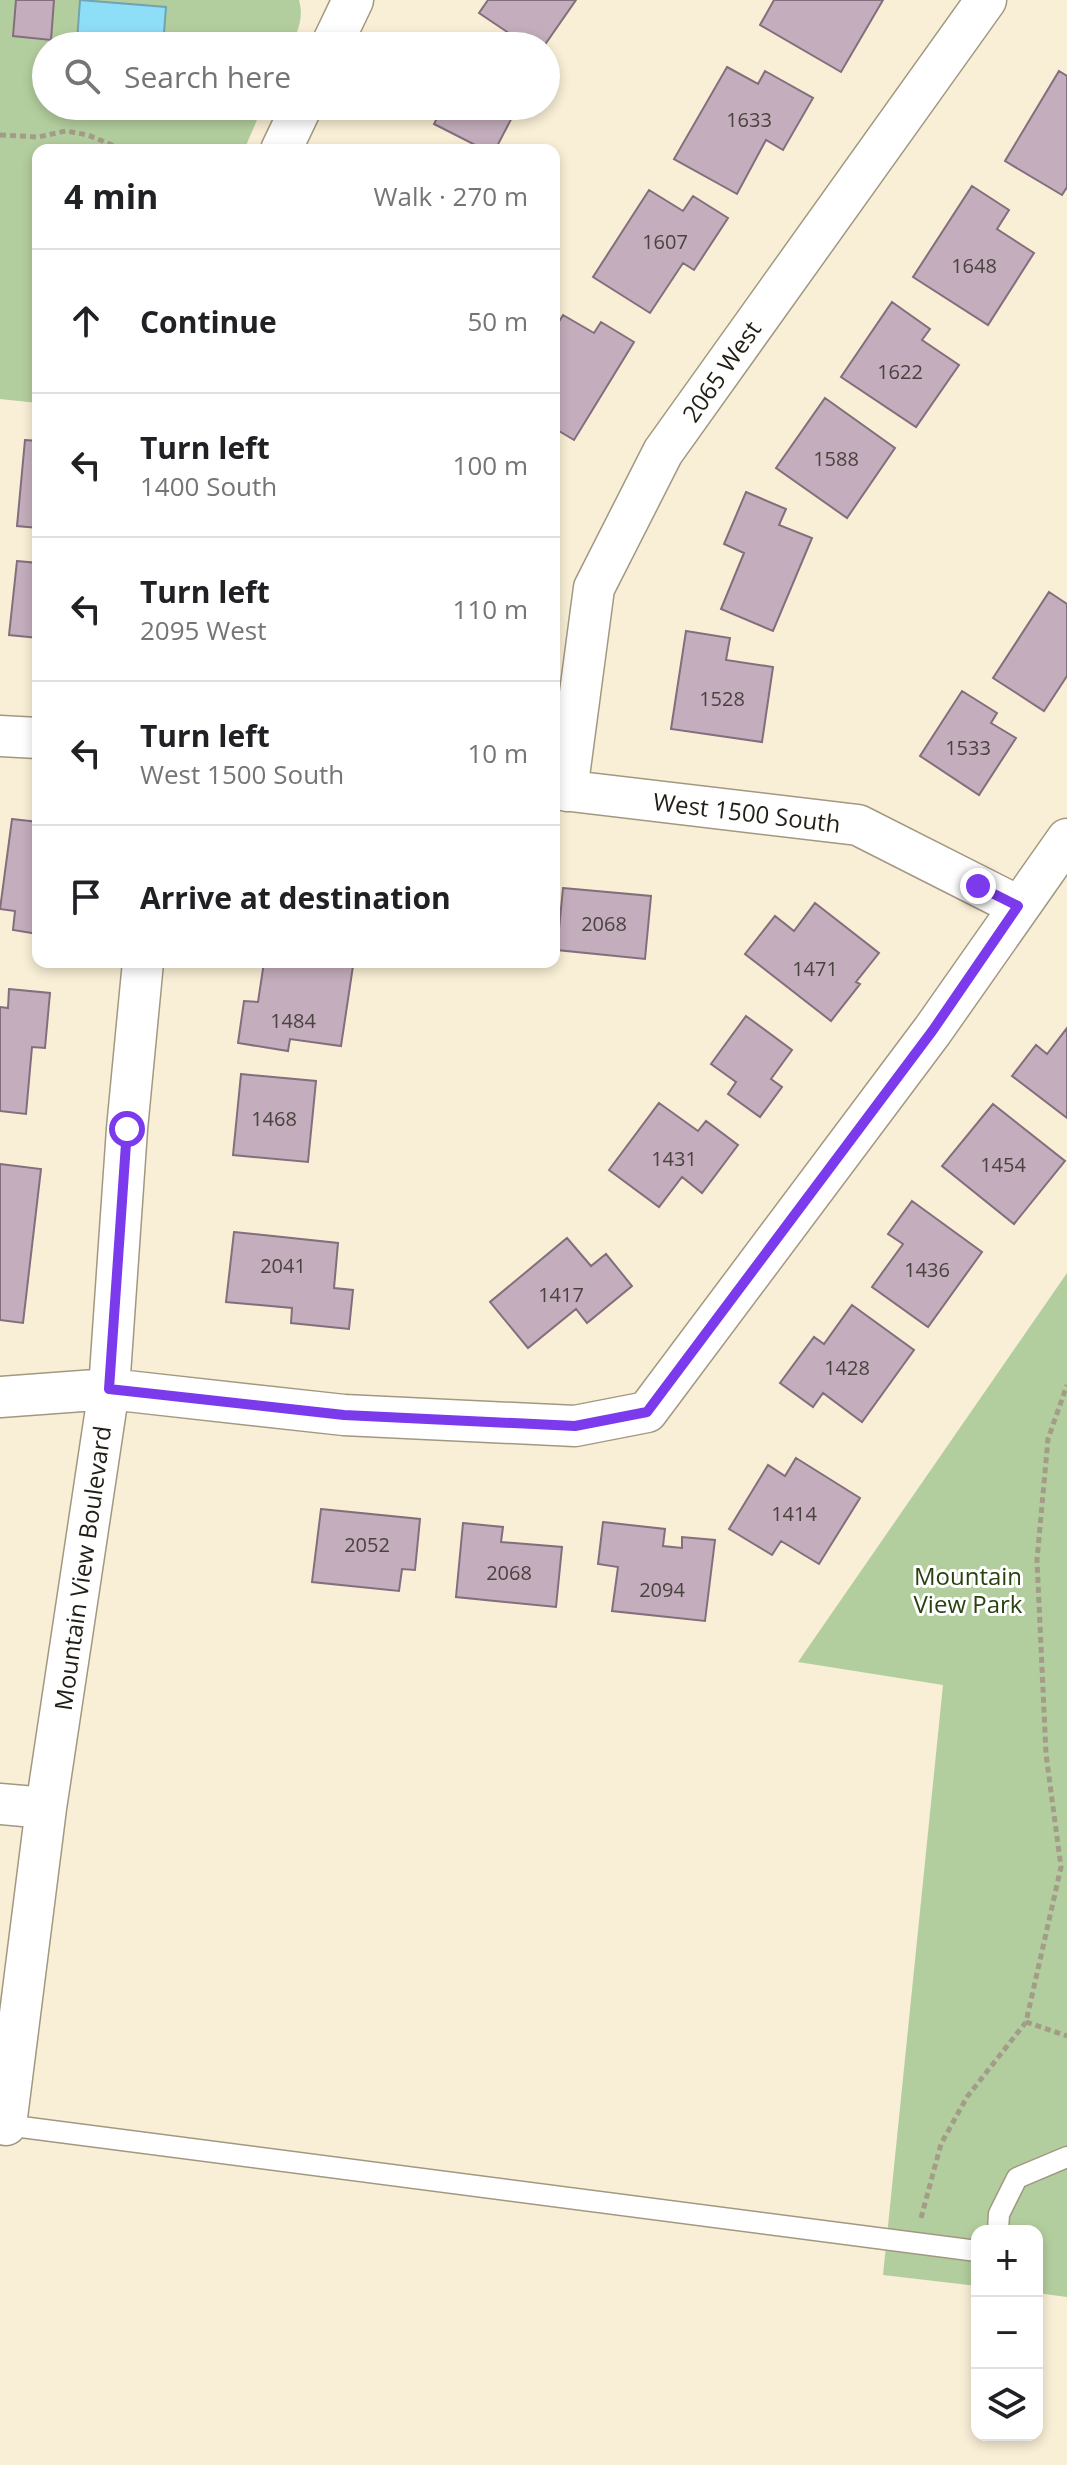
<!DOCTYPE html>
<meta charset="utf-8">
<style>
body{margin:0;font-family:"Open Sans",sans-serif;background:#f6f6f6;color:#202124}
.controls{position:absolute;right:24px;bottom:24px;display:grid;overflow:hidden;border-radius:16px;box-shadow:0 4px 12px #0003}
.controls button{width:72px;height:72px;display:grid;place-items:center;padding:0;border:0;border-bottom:2px solid #e0e0e0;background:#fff;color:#202124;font:40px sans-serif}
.stop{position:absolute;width:24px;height:24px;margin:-18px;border:6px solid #7c3aed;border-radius:50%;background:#fff}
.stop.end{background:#7c3aed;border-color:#fff;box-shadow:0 2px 8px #0008}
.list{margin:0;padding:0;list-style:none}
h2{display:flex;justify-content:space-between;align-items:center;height:104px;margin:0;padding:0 32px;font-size:34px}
h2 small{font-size:26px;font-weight:400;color:#757577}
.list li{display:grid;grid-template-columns:52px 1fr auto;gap:24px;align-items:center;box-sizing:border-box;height:144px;padding:0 32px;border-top:2px solid #e0e0e0}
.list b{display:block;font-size:30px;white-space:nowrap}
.list p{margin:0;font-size:26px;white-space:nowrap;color:#757577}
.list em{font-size:26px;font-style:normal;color:#757577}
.icon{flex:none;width:44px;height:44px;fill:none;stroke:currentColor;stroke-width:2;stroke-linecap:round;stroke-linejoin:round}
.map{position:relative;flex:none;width:1067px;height:2465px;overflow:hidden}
.search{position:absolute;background:#fff;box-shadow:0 4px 12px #0003;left:32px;top:32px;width:528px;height:88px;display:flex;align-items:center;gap:20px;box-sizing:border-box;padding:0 28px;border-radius:44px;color:#757577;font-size:30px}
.panel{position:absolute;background:#fff;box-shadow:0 4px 12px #0003;left:32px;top:144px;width:528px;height:824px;border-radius:16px}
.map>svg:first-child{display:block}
.green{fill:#b3ce9e}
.water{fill:#8fdef7;stroke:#6ea4b3;stroke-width:2}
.building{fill:#c4adbc;stroke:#836e7d;stroke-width:2}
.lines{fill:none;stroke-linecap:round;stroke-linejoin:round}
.service-casing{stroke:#a29882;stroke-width:23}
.minor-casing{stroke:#a29882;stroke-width:43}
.path{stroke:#a39c89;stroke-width:5;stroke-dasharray:6 4;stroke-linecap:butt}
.service{stroke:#fff;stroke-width:20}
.minor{stroke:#fff;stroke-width:40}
.route{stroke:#7c3aed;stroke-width:10}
.labels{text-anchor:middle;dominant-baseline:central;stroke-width:6;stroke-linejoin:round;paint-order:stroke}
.number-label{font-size:20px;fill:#4a423f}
.street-label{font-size:24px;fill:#211e15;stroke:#fff}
.park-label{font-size:24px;fill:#29420f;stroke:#fff}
</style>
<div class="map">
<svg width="1067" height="2465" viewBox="0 0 1067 2465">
<rect width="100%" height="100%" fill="#f9efd6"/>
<!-- green -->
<path class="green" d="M0 0H299C304 18 298 30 291 46H46V106H263L244 150H38V403L0 399Z
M1067 1273V2297L1037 2293V2231H977V2286L883 2275 943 1685 798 1662Z"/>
<!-- water -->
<path class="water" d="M80 0 166 7 163 46 77 42Z"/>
<!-- building -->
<path class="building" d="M16 0H54L51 40 13 36Z
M488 0H576L544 46H528L479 13Z
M774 0H883L841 72 760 25Z
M727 67 758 84 765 71 813 98 783 150 766 140 737 194 674 159Z
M1059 71 1067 76V187L1062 195 1005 161Z
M443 106H518L495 150H485L434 124Z
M972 186 1009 210 997 229 1034 253 988 325 913 277Z
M649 190 683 211 693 196 728 218 694 270 683 263 650 313 593 277Z
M892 302 930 329 922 340 959 365 916 427 841 377Z
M563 315 594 333 601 322 634 342 574 440 554 428V330Z
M825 398 895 448 847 518 776 468Z
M25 440 38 441V528L17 526Z
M746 492 786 509 779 525 812 538 773 631 721 609 744 553 724 544Z
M17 561 38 563V638L9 635Z
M1049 592 1067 604V676L1044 711 993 678Z
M686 631 730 638 726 660 773 667 762 742 671 729Z
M962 691 997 713 991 723 1016 738 979 795 920 756Z
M12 819 38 822V934L13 930 15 911 0 909Z
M563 888 651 896 645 959 557 950Z
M815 903 879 953 856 982 860 984 831 1021 745 954 775 916 794 931Z
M264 962H330L353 966 341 1046 290 1039 288 1051 238 1043 244 1001 258 1002Z
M9 989 50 993 45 1048 32 1047 26 1114 0 1111V1007L8 1008Z
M746 1016 792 1050 771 1079 782 1087 760 1117 728 1094 736 1082 711 1064Z
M1067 1028V1118L1012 1076 1036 1045 1047 1054Z
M241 1074 316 1081 308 1162 233 1155Z
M659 1103 698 1131 706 1121 738 1145 702 1193 682 1177 659 1207 609 1170Z
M993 1104 1065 1161 1014 1224 942 1166Z
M0 1164 41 1169 23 1323 0 1320Z
M912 1201 982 1252 928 1327 872 1287 903 1244 888 1234Z
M234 1232 338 1243 334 1288 353 1290 349 1329 291 1323 292 1308 226 1302Z
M567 1238 591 1266 606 1254 632 1286 587 1323 576 1309 528 1348 490 1302Z
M852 1305 914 1350 862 1422 823 1393 813 1407 780 1383 814 1337 824 1344Z
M796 1458 860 1498 819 1564 781 1541 772 1555 729 1529 768 1465 785 1476Z
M321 1509 420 1519 415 1570 402 1569 399 1591 312 1582Z
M603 1522 665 1529 663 1546 682 1548V1537L715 1540 705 1621 612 1611 618 1567 598 1564Z
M463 1523 503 1527 501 1542 562 1547 556 1607 456 1597Z"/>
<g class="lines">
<!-- service casing -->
<g class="service-casing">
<path id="service" d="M6 2125 977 2251
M998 2231 999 2214 1017 2178 1067 2157"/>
</g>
<!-- minor casing -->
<g class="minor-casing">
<path id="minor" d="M331 46 353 0
M281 150 302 106
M0 736 38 738
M554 789 858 825 1018 906
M567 791 594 588 663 452 986 0
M0 1397 109 1389 344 1415 575 1426 647 1412 933 1030 1067 839
M0 1804 46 1808
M6 2125 46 1808 109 1389 127 1129 143 962"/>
</g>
<!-- path -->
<path class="path" d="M0 135 38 137 66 131 88 135 117 147 133 150
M160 150H214
M1026 2022 1067 2036
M921 2218 941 2144 967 2097 1026 2022 1061 1867 1046 1754 1037 1560 1048 1439 1067 1385"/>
<!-- service -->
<use href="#service" class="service"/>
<!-- minor -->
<use href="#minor" class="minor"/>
</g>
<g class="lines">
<!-- route -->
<path class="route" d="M127 1129 109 1389 344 1415 575 1426 647 1412 933 1030 1018 906 978 886"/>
</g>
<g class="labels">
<!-- number labels -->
<g class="number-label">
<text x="749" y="119">1633</text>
<text x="665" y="241">1607</text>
<text x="974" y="265">1648</text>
<text x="900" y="371">1622</text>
<text x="836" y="458">1588</text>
<text x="722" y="698">1528</text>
<text x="968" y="747">1533</text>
<text x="604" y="923">2068</text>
<text x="815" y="968">1471</text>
<text x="293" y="1020">1484</text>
<text x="274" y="1118">1468</text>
<text x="674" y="1158">1431</text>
<text x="1003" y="1164">1454</text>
<text x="283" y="1265">2041</text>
<text x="927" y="1269">1436</text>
<text x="561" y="1294">1417</text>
<text x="847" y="1367">1428</text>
<text x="794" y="1513">1414</text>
<text x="367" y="1544">2052</text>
<text x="509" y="1572">2068</text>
<text x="662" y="1589">2094</text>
</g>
<!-- street labels -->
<g class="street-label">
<text transform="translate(721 371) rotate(-55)">2065 West</text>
<text transform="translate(747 812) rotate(7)">West 1500 South</text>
<text transform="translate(82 1568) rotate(-82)">Mountain View Boulevard</text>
</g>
<!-- park labels -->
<g class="park-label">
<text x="968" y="1575">Mountain<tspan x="968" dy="28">View Park</tspan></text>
</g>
</g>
</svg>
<div class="controls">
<button>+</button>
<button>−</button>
<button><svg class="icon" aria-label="layers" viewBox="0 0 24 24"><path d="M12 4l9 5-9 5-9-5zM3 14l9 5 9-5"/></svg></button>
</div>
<div class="stop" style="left:127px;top:1129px"></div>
<div class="stop end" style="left:978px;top:886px"></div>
<div class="search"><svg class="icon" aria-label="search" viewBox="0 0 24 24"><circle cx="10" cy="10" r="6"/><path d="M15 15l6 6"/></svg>Search here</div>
<section class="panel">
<h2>4 min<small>Walk · 270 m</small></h2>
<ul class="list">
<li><svg class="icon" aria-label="ahead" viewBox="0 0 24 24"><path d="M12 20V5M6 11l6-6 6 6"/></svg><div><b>Continue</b></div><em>50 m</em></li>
<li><svg class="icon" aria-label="left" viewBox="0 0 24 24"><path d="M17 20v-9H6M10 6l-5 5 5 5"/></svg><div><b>Turn left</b><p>1400 South</p></div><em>100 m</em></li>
<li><svg class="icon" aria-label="left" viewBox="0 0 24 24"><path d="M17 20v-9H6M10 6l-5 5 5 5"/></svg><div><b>Turn left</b><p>2095 West</p></div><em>110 m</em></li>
<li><svg class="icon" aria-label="left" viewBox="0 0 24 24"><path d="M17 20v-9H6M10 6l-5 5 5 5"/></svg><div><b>Turn left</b><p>West 1500 South</p></div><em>10 m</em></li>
<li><svg class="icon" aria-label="arrive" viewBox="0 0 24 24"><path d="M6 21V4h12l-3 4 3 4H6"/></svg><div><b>Arrive at destination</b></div></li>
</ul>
</section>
</div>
